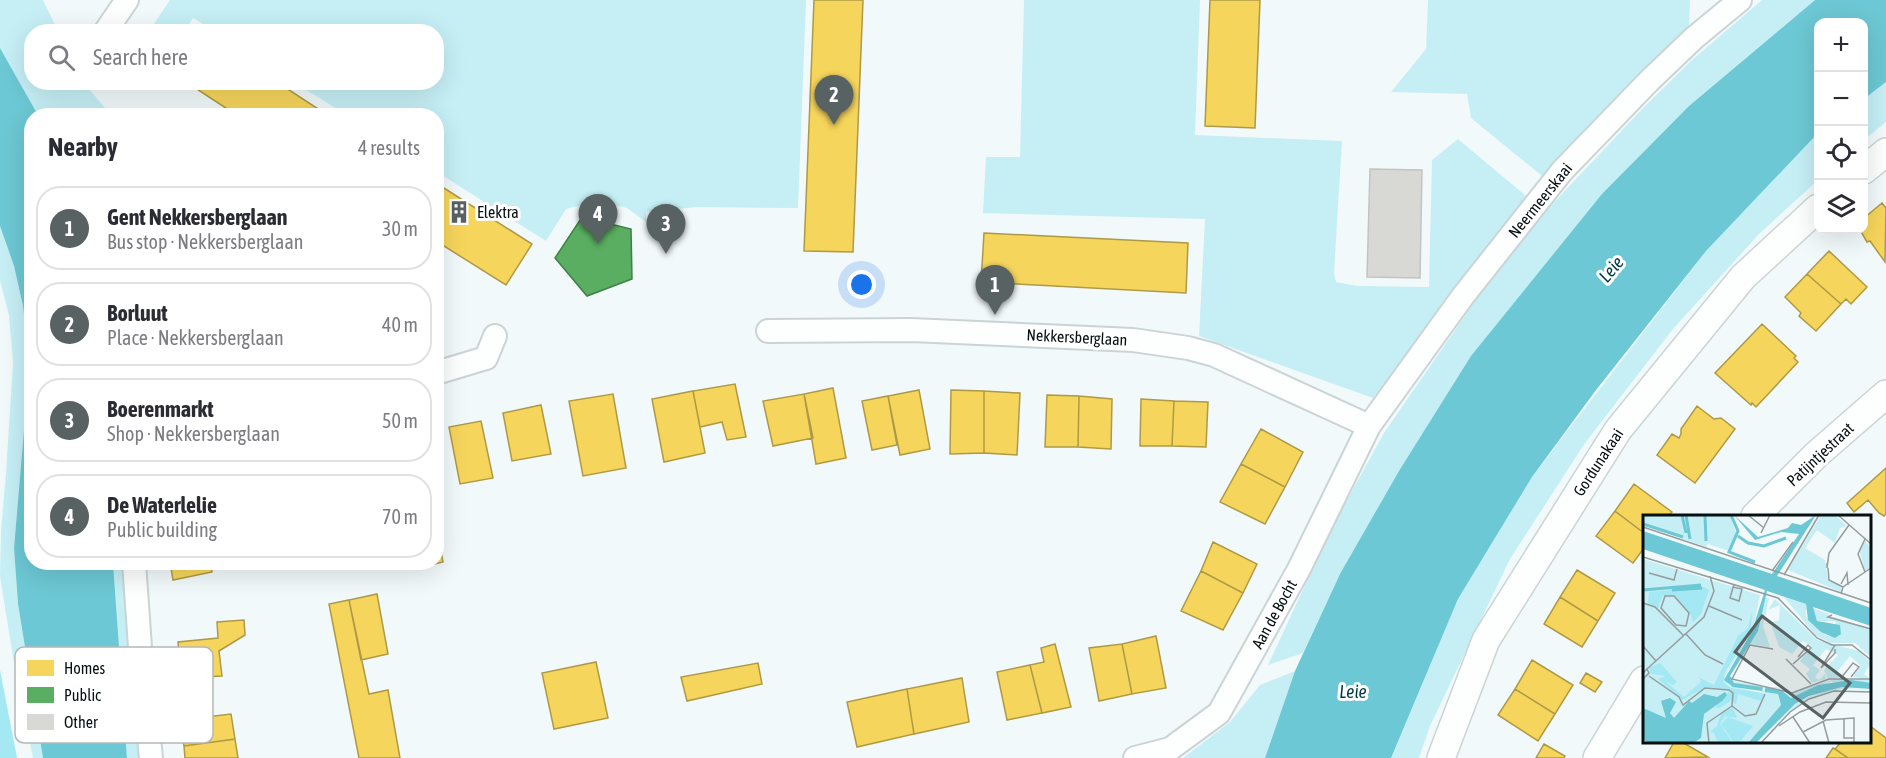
<!DOCTYPE html>
<meta charset="utf-8">
<style>
body{margin:0;font-family:"Asap Condensed",sans-serif;background:#f7f7f7;color:#2b2b33}
.controls{position:absolute;right:18px;top:18px;display:grid;overflow:hidden;border-radius:12px;box-shadow:0 6px 24px #0002}
.controls button{width:54px;height:54px;display:grid;place-items:center;padding:0;border:0;border-bottom:2px solid #e1e1e2;background:#fff;color:#2b2b33;font:30px sans-serif}
.you{position:absolute;left:862px;top:285px;width:21px;height:21px;margin:-15px;border:4px solid #fff;border-radius:50%;background:#1a73e8;box-shadow:0 0 0 9px #1a73e833}
.badge{display:grid;place-items:center;width:39px;height:39px;border-radius:50%;background:#596263;color:#fff;font-size:20px;font-weight:700}
.pin{position:absolute;translate:-50% -50px;filter:drop-shadow(0 2px 3px #0008)}
.pin::after{content:'';position:absolute;top:32px;width:21px;height:18px;background:inherit;clip-path:polygon(0 0,100% 0,50% 100%)}
.list{margin:0;padding:0;list-style:none}
h2{display:flex;justify-content:space-between;align-items:center;height:78px;margin:0;padding:0 24px;font-size:26px}
h2 small{font-size:20px;font-weight:400;color:#7c7c81}
.list li{display:grid;grid-template-columns:39px 1fr auto;gap:18px;align-items:center;box-sizing:border-box;height:84px;margin:0 12px 12px;padding:0 12px;border:2px solid #e1e1e2;border-radius:24px}
.list b{display:block;font-size:22px;white-space:nowrap}
.list p{margin:0;font-size:20px;white-space:nowrap;color:#7c7c81}
.list em{font-size:20px;font-style:normal;color:#7c7c81}
.icon{flex:none;width:33px;height:33px;fill:none;stroke:currentColor;stroke-width:2;stroke-linecap:round;stroke-linejoin:round}
.map{position:relative;flex:none;width:1886px;height:758px;overflow:hidden}
.search{position:absolute;background:#fff;box-shadow:0 6px 24px #0002;left:24px;top:24px;width:420px;height:66px;display:flex;align-items:center;gap:15px;box-sizing:border-box;padding:0 21px;border-radius:24px;color:#7c7c81;font-size:22px}
.panel{position:absolute;background:#fff;box-shadow:0 6px 24px #0002;left:24px;top:108px;width:420px;height:462px;border-radius:24px}
.map>svg:first-child{display:block}
.green{fill:#c5eff5}
.forest{fill:#a3e8f2}
.water{fill:#6cc8d4}
.homes{fill:#f6d55c;stroke:#ae9a46;stroke-width:1.5}
.public{fill:#5aae61;stroke:#417f49;stroke-width:1.5}
.building{fill:#d8d9d5;stroke:#c3c3c0;stroke-width:1.5}
.lines{fill:none;stroke-linecap:round;stroke-linejoin:round}
.minor-casing{stroke:#cbd4d5;stroke-width:26}
.tertiary-casing{stroke:#cbd4d5;stroke-width:30}
.minor{stroke:#fdfefe;stroke-width:22}
.tertiary{stroke:#fdfefe;stroke-width:27}
.labels{text-anchor:middle;dominant-baseline:central;stroke-width:6;stroke-linejoin:round;paint-order:stroke}
.street-label{font-size:16px;fill:#061011;stroke:#fff}
.poi-label{font-size:16px;fill:#061011;stroke:#fff;text-anchor:start}
.water-label{font-size:18px;font-style:italic;fill:#003b42;stroke:#fff}
.inset-river{fill:none;stroke:#6cc8d4;stroke-width:3}
.inset-road{fill:none;stroke:#949c9d;stroke-width:1.5}
.view{fill:#596263;fill-opacity:0.15;stroke:#596263;stroke-width:3}
.inset-edge{fill:none;stroke:#061011;stroke-width:3}
.key{fill:#fff;stroke:#b4b7b8;stroke-width:1.5}
.key-label{font-size:16px;fill:#061011}
</style>
<div class="map">
<svg width="1886" height="758" viewBox="0 0 1886 758">
<rect width="100%" height="100%" fill="#f2f9fa"/>
<!-- green -->
<path class="green" d="M0 0H43L58 31 32 32V82L84 83 111 115H38L0 48Z
M170 0H806L798 208 697 207 646 212V222L627 208 597 201 566 209 546 241 437 172 436 116 347 115 295 83 436 82V32L215 31 193 18 185 31H149Z
M1024 0H1200L1195 135 1342 141 1334 273 1336 282 1357 286 1429 287 1432 160 1458 139 1526 196 1458 290 1373 398 1199 336 1205 219 983 213 986 157H1020Z
M1428 0H1690L1689 26 1642 70 1542 176 1471 118 1467 94 1391 92 1426 49Z
M1762 0H1815L1689 106 1340 574 1303 653 1268 665 1332 527 1384 433 1484 288 1544 213 1642 109 1692 60Z
M1886 82V122L1864 140V99Z
M1818 133V180L1759 234 1673 329 1585 443 1510 559 1430 726 1419 758H1391L1458 599 1532 477 1706 251Z
M0 226 14 266 23 306 28 349 25 418 14 548 18 604 43 758H33L17 682 0 576 1 531 6 473 13 363 9 315 0 281Z
M113 563H125L140 758H127Z
M1295 671 1265 758H1183L1230 722 1260 685Z"/>
<!-- forest -->
<path class="forest" d="M0 670 17 758H0Z"/>
<!-- water -->
<path class="water" d="M1815 0H1886V82L1864 99V22H1818V133L1706 251 1596 390 1532 477 1458 599 1391 758H1265L1295 671 1340 574 1399 471 1471 356 1602 194 1689 106Z
M0 48 38 115 32 116V562L113 563 127 758H43L18 604 14 548 25 418 28 349 23 306 14 266 0 226Z"/>
<!-- homes -->
<path class="homes" d="M814 0H863L853 252 804 251Z
M1210 0H1260L1255 128 1205 126Z
M186 82H277L329 116H238Z
M436 183 532 244 506 285 436 241Z
M1882 203 1886 208 1885 262 1870 241 1867 242 1860 230H1864V218Z
M984 233 1188 243 1186 293 981 282Z
M1829 251 1867 287 1851 304 1846 299 1841 304 1807 274Z
M1807 274 1841 304 1816 331 1799 316 1801 313 1785 297Z
M1762 324 1796 356 1794 358 1798 362 1756 407 1752 403 1751 405 1715 373Z
M735 384 746 437 727 440 722 422 700 427 693 391Z
M833 388 846 458 816 464 804 394Z
M919 390 930 449 900 455 888 396Z
M951 390 984 391V453L950 454Z
M693 391 705 453 664 462 652 399Z
M984 391 1020 393 1017 455 984 453Z
M613 394 626 468 583 476 569 401Z
M804 394 813 438 773 446 763 401Z
M1047 395 1079 396 1078 447H1045Z
M888 396 897 445 872 450 862 401Z
M1079 396 1112 399 1111 449 1078 447Z
M1141 399 1174 401 1172 446H1140Z
M1174 401 1208 402 1206 447 1172 446Z
M541 405 551 454 512 461 503 413Z
M1697 406 1714 419 1721 418 1735 429 1695 483 1657 455 1672 434 1679 438 1681 434V429Z
M481 421 493 478 460 484 449 427Z
M1261 429 1303 452 1285 487 1241 464Z
M1241 464 1285 487 1265 524 1220 502Z
M1886 468V514L1884 516 1879 513 1868 500 1854 512 1847 503Z
M1634 484 1672 512 1669 515 1670 516H1644V533L1615 511Z
M1615 511 1644 533V548L1633 563 1596 536Z
M436 524 443 562 422 567 421 562H436Z
M1213 542 1257 564 1243 593 1201 571Z
M170 562H210L212 572 173 580Z
M1577 570 1615 593 1598 621 1560 597Z
M1201 571 1243 593 1223 630 1181 611Z
M377 594 388 654 361 660 349 600Z
M1560 597 1598 621 1582 647 1544 624Z
M349 600 369 694 388 690 400 758H359L329 604Z
M244 620 245 635 219 651 222 676 181 678 178 642 218 638 217 622Z
M1156 636 1166 688 1132 694 1122 644Z
M1055 644 1071 707 1042 713 1030 665 1044 662 1041 648Z
M1122 644 1132 694 1099 701 1089 648Z
M1532 660 1573 685 1555 714 1515 689Z
M596 662 608 718 554 729 542 673Z
M758 663 762 684 687 701 681 677Z
M1030 665 1042 713 1007 720 997 672Z
M1586 673 1602 682 1595 692 1580 683Z
M962 678 969 722 914 734 907 689Z
M907 689 914 734 857 747 847 702Z
M1515 689 1555 714 1538 741 1498 715Z
M231 714 235 739 184 746 180 720Z
M1870 726 1886 738V758H1848L1835 749 1841 742H1870Z
M235 739 238 758H185L184 746Z
M1674 742H1682L1708 757 1665 758Z
M1544 744 1565 756 1564 758H1536Z
M1833 748 1835 749 1848 758H1826Z"/>
<!-- public -->
<path class="public" d="M582 217 631 229 632 279 587 296 555 258Z"/>
<!-- building -->
<path class="building" d="M1370 169 1422 170 1420 278 1367 277Z"/>
<g class="lines">
<!-- minor casing -->
<g class="minor-casing">
<path id="minor" d="M105 32 127 0
M768 331 911 330 1133 340 1188 348 1214 355 1369 426
M436 373 486 358 495 336
M134 562 140 647 151 758
M1135 758 1170 749 1219 713 1299 569 1369 426 1463 296 1562 171 1650 80 1694 38 1740 0"/>
</g>
<!-- tertiary casing -->
<g class="tertiary-casing">
<path id="tertiary" d="M1864 170 1886 152
M1755 516 1816 455 1886 394
M1441 758 1486 640 1618 430 1743 277 1818 208
M1597 758 1644 680"/>
</g>
<!-- minor -->
<use href="#minor" class="minor"/>
<!-- tertiary -->
<use href="#tertiary" class="tertiary"/>
</g>
<!-- icons -->
<defs>
<g id="building-bare" transform="scale(1.8)"><path d="M-4-6H4V6H1V3H-1V6H-4ZM-2.5-4.3h1.7v1.8h-1.7ZM.8-4.3h1.7v1.8H.8ZM-2.5-1h1.7V.8h-1.7ZM.8-1h1.7V.8H.8Z" fill="#596263" stroke="#fff" stroke-width="2.5" paint-order="stroke"/></g>
</defs>
<g fill-rule="evenodd">
<use href="#building-bare" x="459" y="212"/>
</g>
<g class="labels">
<!-- street labels -->
<g class="street-label">
<text transform="translate(1540 200) rotate(-51)">Neermeerskaai</text>
<text transform="translate(1077 337) rotate(3)">Nekkersberglaan</text>
<text transform="translate(1820 454) rotate(-43)">Patijntjestraat</text>
<text transform="translate(1598 462) rotate(-57)">Gordunakaai</text>
<text transform="translate(1274 614) rotate(-61)">Aan de Bocht</text>
</g>
<!-- poi labels -->
<g class="poi-label">
<text x="477" y="212">Elektra</text>
</g>
<!-- water labels -->
<g class="water-label">
<text transform="translate(1611 269) rotate(-50)">Leie</text>
<text x="1353" y="691">Leie</text>
</g>
</g>
<!-- overview -->
<g transform="translate(1643 515)">
<rect width="228" height="228" fill="#f2f9fa"/>
<path d="M0 0H87L94 21 86 36 65 29 63 32 0 10ZM178 0H192L204 11 197 13 192 28 174 15 162 33 182 45 185 65 198 71V77L145 55ZM222 26 228 32V52L222 56 216 34ZM0 44 117 80 110 114 82 161 85 170 122 179 118 177 119 172 102 171 93 169 89 166 87 162 96 145 115 116 121 82 126 83 120 111 127 132 107 129 88 160 90 166 120 172V176L123 172H134L147 178 192 164 228 165V168L187 167 148 183 138 175 122 172V176L135 179 138 190 105 228H0ZM141 82 163 89V102L184 121H196L192 106H174L169 93 186 99 185 104 191 102 228 114V142L212 128H188L172 120ZM132 84 174 125 216 136 228 148 221 159 227 164 210 162 218 151 207 141 194 157 197 162 185 164 181 155 195 140 183 134 170 150 177 155 172 162 176 165 182 159 183 164 169 168 163 159 167 154 157 146 169 131 160 126 149 139 136 132 128 109H123L136 105 137 90 125 95ZM199 172 228 176 201 173 170 181 146 196 113 228 152 189 174 178Z" fill="#c5eff5"/>
<path d="M61 72 66 75 58 99 50 107 47 98 32 81H19L15 95 5 88 6 77ZM109 97 108 116 82 157 80 167 88 173 119 178 122 180 118 186 95 179 93 190 89 185 75 194 72 190 87 176 94 179 83 174 63 172 39 185 15 164 23 161 8 159 6 153 17 148 34 167 30 170 22 166 41 182 59 166 55 162 71 170 95 121 105 113ZM90 193 94 203 82 201 77 209 90 228H75L71 218 67 217 74 211 79 196ZM85 202 110 211 96 228H91L78 209Z" fill="#a3e8f2"/>
<path d="M91 0 115 22 145 13 149 8 158 10 173 0 134 61 228 93V111L170 92 174 106 197 110 198 119 192 123 178 117 165 105 163 89 124 76 115 116 87 161 91 168 120 172 119 176 90 172 81 165 109 116 122 75 0 34V16L129 59 156 19 138 17 112 25ZM208 165 228 168V174L199 172 166 181 152 189 113 228H105L138 190 135 179 122 177V172L138 175 148 183 175 170ZM82 177 84 180 79 186 61 199 58 223 50 228H4L0 223V193L23 203 18 186 27 183 33 187 27 198 31 203 46 186 49 188 61 179 74 182Z" fill="#6cc8d4"/>
<path class="inset-river" d="M39 0 43 18M43 0 47 24M62 0 63 26M88 0 95 16 86 37 112 47M0 9 40 22M95 21 105 28 121 31 143 23M0 75 58 70M29 75 59 73"/>
<path class="inset-road" d="M105 0 121 13M195 0 228 29M0 12 228 88M118 18 127 0M0 42 135 83 174 123 189 130H209L228 145M184 48V53L186 38 206 10M185 53 186 65 200 72M129 56 150 27M222 57 215 39 222 24M6 58 31 65 34 54M141 60 176 0M198 69 204 58 205 70M90 72 99 74 96 86 87 83 91 69M198 79 200 72 228 53M22 81H31L46 98 43 111 33 110 18 93ZM0 88 12 92 41 121M66 91 99 105M189 100 185 102 228 114M43 119 62 140 80 149M0 131 13 146M130 134 107 130 89 164 149 178 186 164H228M192 134V138L178 153 192 130M143 144 168 169M150 149 168 133 165 130 155 142M4 154 61 102 71 76 67 61M0 158 4 154 6 158 0 164M6 161 36 182 40 190 62 173 86 175 90 178 89 191 102 201 113 199 122 179M198 163 210 148 216 152 208 162M150 202 167 228M201 203V223H211M180 206 186 228M136 211 157 197 183 187 228 188M160 217 183 205 211 203V228M66 228 64 208 89 191M118 228 147 197 166 184 191 176 228 177"/>
<path class="view" d="M119 101 207 168 180 203 92 137Z"/>
<rect width="228" height="228" class="inset-edge"/>
</g>
<!-- legend -->
<rect x="15" y="647" width="198" height="96" rx="9" class="key"/>
<rect x="27" y="660" width="27" height="16" fill="#f6d55c"/>
<rect x="27" y="687" width="27" height="16" fill="#5aae61"/>
<rect x="27" y="714" width="27" height="16" fill="#d8d9d5"/>
<g class="key-label">
<text x="64" y="674">Homes</text>
<text x="64" y="701">Public</text>
<text x="64" y="728">Other</text>
</g>
</svg>
<div class="controls">
<button>+</button>
<button>−</button>
<button><svg class="icon" aria-label="locate" viewBox="0 0 24 24"><circle cx="12" cy="12" r="6"/><path d="M12 2v4M12 18v4M2 12h4M18 12h4"/></svg></button>
<button><svg class="icon" aria-label="layers" viewBox="0 0 24 24"><path d="M12 4l9 5-9 5-9-5zM3 14l9 5 9-5"/></svg></button>
</div>
<div class="you"></div>
<div class="pin badge" style="left:995px;top:315px">1</div>
<div class="pin badge" style="left:834px;top:125px">2</div>
<div class="pin badge" style="left:666px;top:254px">3</div>
<div class="pin badge" style="left:598px;top:244px">4</div>
<div class="search"><svg class="icon" aria-label="search" viewBox="0 0 24 24"><circle cx="10" cy="10" r="6"/><path d="M15 15l6 6"/></svg>Search here</div>
<section class="panel">
<h2>Nearby<small>4 results</small></h2>
<ul class="list">
<li><span class="badge">1</span><div><b>Gent Nekkersberglaan</b><p>Bus stop · Nekkersberglaan</p></div><em>30 m</em></li>
<li><span class="badge">2</span><div><b>Borluut</b><p>Place · Nekkersberglaan</p></div><em>40 m</em></li>
<li><span class="badge">3</span><div><b>Boerenmarkt</b><p>Shop · Nekkersberglaan</p></div><em>50 m</em></li>
<li><span class="badge">4</span><div><b>De Waterlelie</b><p>Public building</p></div><em>70 m</em></li>
</ul>
</section>
</div>
